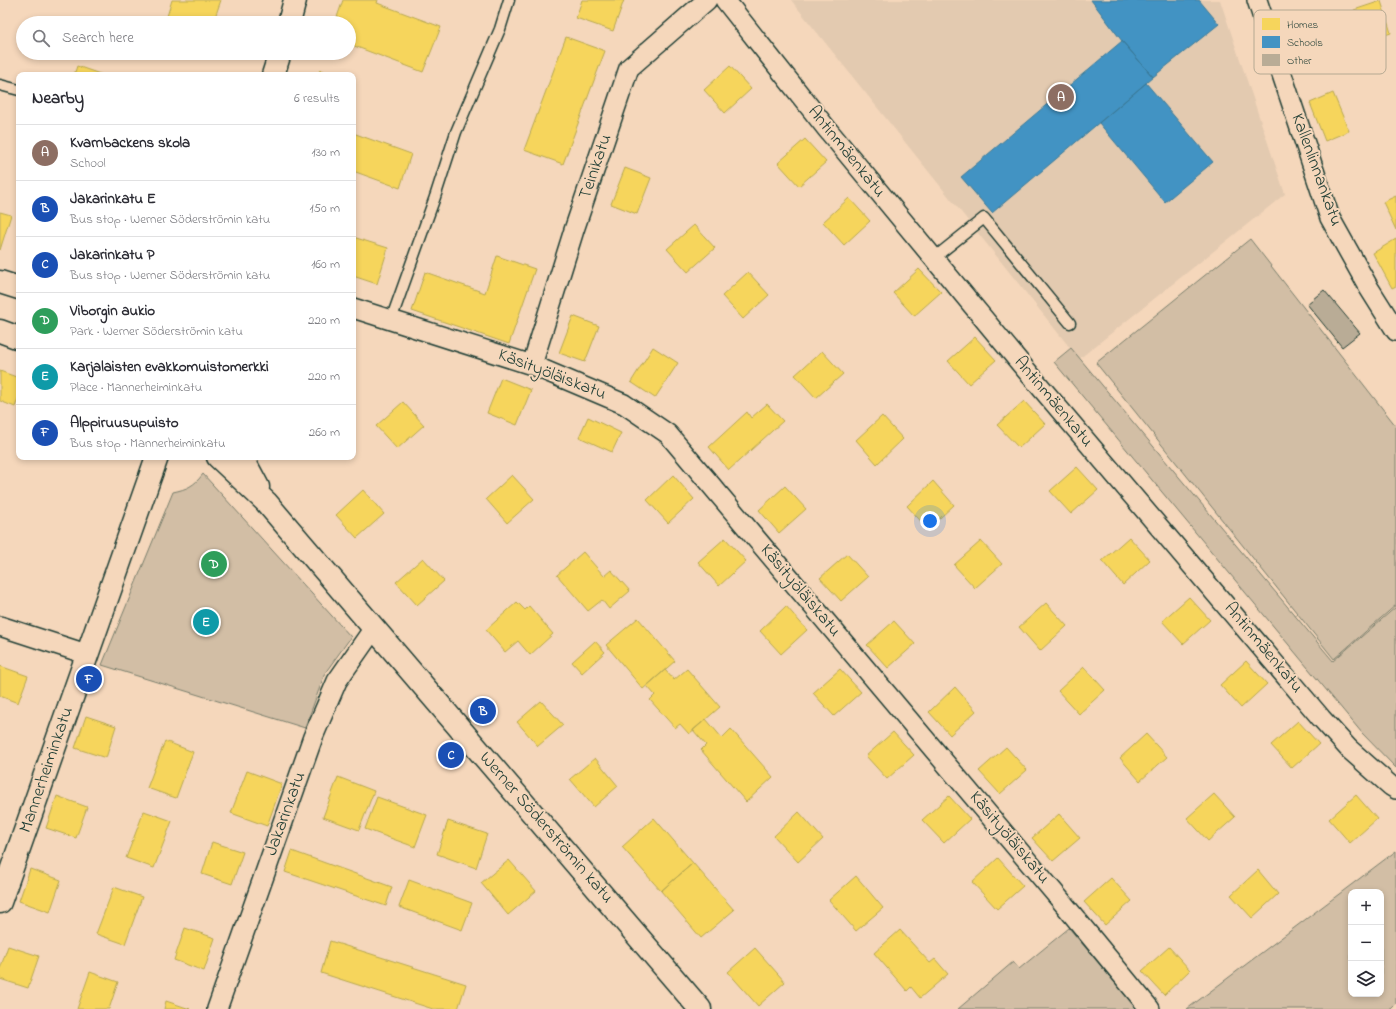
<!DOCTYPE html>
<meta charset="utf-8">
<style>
body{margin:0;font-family:"Indie Flower",sans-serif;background:#f2f2f3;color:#2b2b33}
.controls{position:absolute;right:12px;bottom:12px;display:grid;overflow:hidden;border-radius:8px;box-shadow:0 2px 6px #0003}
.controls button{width:36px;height:36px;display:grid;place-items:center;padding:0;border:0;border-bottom:1px solid #e1e1e2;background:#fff;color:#2b2b33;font:20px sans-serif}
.you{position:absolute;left:930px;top:521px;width:14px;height:14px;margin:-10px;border:3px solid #fff;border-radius:50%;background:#1a73e8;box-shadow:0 0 0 6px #1a73e833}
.badge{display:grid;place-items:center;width:26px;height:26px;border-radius:50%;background:#db2777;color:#fff;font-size:13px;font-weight:700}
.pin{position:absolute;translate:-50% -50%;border:2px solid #fff;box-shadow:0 1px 4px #0006}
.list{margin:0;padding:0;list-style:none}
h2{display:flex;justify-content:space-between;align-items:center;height:52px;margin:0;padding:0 16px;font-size:17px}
h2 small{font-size:13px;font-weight:400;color:#7c7c81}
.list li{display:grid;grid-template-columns:26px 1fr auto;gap:12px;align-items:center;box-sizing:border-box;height:56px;padding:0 16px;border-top:1px solid #e1e1e2}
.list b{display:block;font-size:15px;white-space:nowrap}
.list p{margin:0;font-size:13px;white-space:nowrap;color:#7c7c81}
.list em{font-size:13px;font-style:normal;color:#7c7c81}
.icon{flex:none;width:22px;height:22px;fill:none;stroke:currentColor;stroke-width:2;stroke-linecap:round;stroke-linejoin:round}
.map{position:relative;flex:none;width:1396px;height:1009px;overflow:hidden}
.search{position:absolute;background:#fff;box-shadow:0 2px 6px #0003;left:16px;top:16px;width:340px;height:44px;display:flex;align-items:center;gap:10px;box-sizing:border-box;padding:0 14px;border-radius:22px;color:#7c7c81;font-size:15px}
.panel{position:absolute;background:#fff;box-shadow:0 2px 6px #0003;left:16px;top:72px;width:340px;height:388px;border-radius:8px}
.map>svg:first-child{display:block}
.built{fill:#e3cab0}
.green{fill:#d2bea5;stroke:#787e6c;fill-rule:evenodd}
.homes{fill:#f6d55c;stroke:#b6a750}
.schools{fill:#4393c3;stroke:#387998}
.building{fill:#b9ac96;stroke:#1f3d34}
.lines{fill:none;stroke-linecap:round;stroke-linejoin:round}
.service-casing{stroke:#1f3d34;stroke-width:13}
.minor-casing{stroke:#1f3d34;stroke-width:22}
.tertiary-casing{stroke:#1f3d34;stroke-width:25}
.secondary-casing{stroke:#1f3d34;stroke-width:25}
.service{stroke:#f5d7bb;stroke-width:10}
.minor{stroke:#f5d7bb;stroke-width:19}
.tertiary{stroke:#f5d7bb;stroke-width:22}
.secondary{stroke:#f5d7bb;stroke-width:22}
.labels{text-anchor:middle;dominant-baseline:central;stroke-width:4;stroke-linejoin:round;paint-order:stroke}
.street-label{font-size:18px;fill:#1f3d34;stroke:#f5d7bb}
.key{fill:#f5d7bb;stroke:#b5a992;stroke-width:1}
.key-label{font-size:11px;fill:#1f3d34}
</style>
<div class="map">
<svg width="1396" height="1009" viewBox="0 0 1396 1009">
<rect width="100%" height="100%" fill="#f5d7bb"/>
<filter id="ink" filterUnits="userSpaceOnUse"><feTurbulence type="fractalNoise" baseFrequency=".025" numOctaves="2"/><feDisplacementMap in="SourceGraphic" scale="8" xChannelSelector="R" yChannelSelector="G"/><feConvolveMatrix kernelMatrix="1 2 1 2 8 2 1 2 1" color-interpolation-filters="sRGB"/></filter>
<g filter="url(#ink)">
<!-- built -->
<path class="built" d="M791 0H1220L1285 194 1079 359Z"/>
<!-- green -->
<path class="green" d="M1250 239 1396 426V605L1334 659 1096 363Z
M1071 348 1333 661 1396 607V768L1362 733 1054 362Z
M203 474 351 637 325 673 305 728 102 665 173 492C187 489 194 486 203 474Z
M1396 851V1004L1391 1009H1187ZM1351 892H1381V994H1351Z
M1069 928 1137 1009H958L1013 962 1019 969Z"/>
<!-- homes -->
<path class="homes" d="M172 0H221L213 23H165Z
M343 0H378L377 3 441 27 423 72 349 44V23H335Z
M582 0H624L613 31 576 18Z
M1381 1 1391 33 1364 42 1354 10Z
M566 37 605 51 563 164 524 150Z
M77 66 103 75H74Z
M730 66 751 89 725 113 704 90Z
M320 70 335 75H318Z
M1333 93 1349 131 1325 141 1310 103Z
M353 133 411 154 400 188 353 171Z
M805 139 826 162 799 186 778 163Z
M625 168 651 178 637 214 611 204Z
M1396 196V230L1383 202Z
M849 198 870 221 844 245 823 222Z
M0 212 11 215 0 250Z
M694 225 715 248 688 272 667 249Z
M353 237 388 248 377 284 353 276Z
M1396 239V286L1392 288 1373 253Z
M497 256 535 269 509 344 412 311 425 272 485 293Z
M919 269 941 292 914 316 893 293Z
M748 272 769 295 743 319 722 296Z
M573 316 599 326 585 362 559 353Z
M975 337 996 360 969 384 948 361Z
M653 347 678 363 655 398 631 382Z
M822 351 843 374 816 398 795 375Z
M0 371 19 378V396L15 407 0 401Z
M501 378 531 390 517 425 487 413Z
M1024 401 1045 424 1019 448 997 425Z
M403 402 424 425 397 449 376 426Z
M767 404 783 421 729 470 709 447 747 412 751 418Z
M882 416 903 439 877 464 856 440Z
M588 417 621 433 612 452 579 437Z
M1077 467 1098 490 1071 514 1050 491Z
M512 475 534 499 507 523 486 499Z
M673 475 694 499 668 523 647 500Z
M933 481 954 505 928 529 907 506Z
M785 486 806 509 779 533 759 510Z
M363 490 384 514 357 538 336 515Z
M1129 537 1150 560 1123 585 1102 561Z
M725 538 746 561 719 586 698 562Z
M981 541 1002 564 975 588 954 565Z
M583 552 604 576 611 570 630 591 609 609 602 600 588 611 557 575Z
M847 554 868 577 841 601 820 578Z
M423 558 444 581 417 605 396 582Z
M1189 597 1210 620 1183 644 1162 621Z
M517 602 525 610 529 606 553 634 530 655 518 641 505 652 486 630Z
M1046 603 1067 626 1040 651 1019 627Z
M786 606 807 630 781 654 760 631Z
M638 618 675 661 643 689 606 645Z
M894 621 915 644 888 668 867 645Z
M595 641 605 652 582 673 572 662Z
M1246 661 1267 684 1241 708 1220 685Z
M0 666 28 676 18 703 0 696Z
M1084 667 1105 690 1079 714 1058 691Z
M687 669 720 707 689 734 680 724 675 728 650 700 655 695 647 686 665 670 674 680Z
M840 669 861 692 834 716 813 693Z
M955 687 976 711 950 735 929 712Z
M541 701 563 725 538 746 517 722Z
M86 716 116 726 106 758 75 748Z
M706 719 722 738 731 729 773 777 746 802 701 750 706 745 693 730Z
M1298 721 1319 744 1292 768 1271 745Z
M893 732 914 755 887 779 866 756Z
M1146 734 1167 757 1140 781 1120 758Z
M165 741 193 752 176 798 147 788Z
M1006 747 1027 770 1000 794 979 771Z
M595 758 618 786 594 807 570 779Z
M247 771 282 784 267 826 231 813Z
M338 777 374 791 359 830 323 817Z
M1214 794 1235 817 1208 841 1187 818Z
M1356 795 1377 819 1350 843 1329 819Z
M57 796 87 807 76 838 46 828Z
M949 796 970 819 944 843 922 820Z
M377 797 427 815 415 847 365 829Z
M144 811 172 821 154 868 126 858Z
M799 812 823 839 798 862 774 836Z
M1059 814 1080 838 1053 861 1032 838Z
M654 818 693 863 661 891 622 847Z
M448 821 487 834 476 868 437 854Z
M212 842 243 852 232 884 202 874Z
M292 851 392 887 386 906 285 872Z
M998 858 1023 886 997 909 972 882Z
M509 860 536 891 508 915 481 883Z
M693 863 734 910 701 938 661 891Z
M30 869 61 880 50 912 19 901Z
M1258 870 1278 894 1252 918 1231 895Z
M856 876 883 908 856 931 829 900Z
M1111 878 1132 901 1105 925 1084 902Z
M409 880 472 903 462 930 399 907Z
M114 887 142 897 125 944 96 934Z
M185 928 215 938 204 971 174 960Z
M900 930 930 963 935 959 948 974 920 998 911 987 907 991 874 953Z
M330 941 466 984 458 1009H433L321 973Z
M8 946 39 956 28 988 0 979V969Z
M1169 947 1190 970 1164 995 1142 971Z
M755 948 785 982 758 1006 728 972Z
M90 972 118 982 109 1009H77Z
M166 1001 190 1009H164Z"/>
<!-- schools -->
<path class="schools" d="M1091 0H1199L1219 24 1153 77 1122 41Z
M1122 41 1153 77 992 213 961 177Z
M1146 83 1213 162 1165 202 1099 123Z"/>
<!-- building -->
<path class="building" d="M1324 290 1360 333 1342 347 1307 304Z"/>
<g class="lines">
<!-- service casing -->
<g class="service-casing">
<path id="service" d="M0 85 19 90
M934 258 984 218 1070 323
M391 320 435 197 456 132 500 29 509 0"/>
</g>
<!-- minor casing -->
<g class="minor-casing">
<path id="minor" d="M725 0 827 129 1021 364 1321 718 1349 749 1391 786 1396 789
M1257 0 1330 218 1369 288 1396 331
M353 308 532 365 624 404 668 434 1063 903 1150 1009
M532 365 574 230 629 68 707 0
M0 626 77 651
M217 1009 313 737 337 681 374 628"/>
</g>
<!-- tertiary casing -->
<g class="tertiary-casing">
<path id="tertiary" d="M218 457 266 502 700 1009
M242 457 258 487"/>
</g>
<!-- secondary casing -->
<g class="secondary-casing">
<path id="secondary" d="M289 23 295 0
M273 75 280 53
M0 282 19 288
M0 331 19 338
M0 902 157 457"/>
</g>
<!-- service -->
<use href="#service" class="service"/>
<!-- minor -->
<use href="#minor" class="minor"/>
<!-- tertiary -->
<use href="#tertiary" class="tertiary"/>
<!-- secondary -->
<use href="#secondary" class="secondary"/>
</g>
</g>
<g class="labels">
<!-- street labels -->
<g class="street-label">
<text transform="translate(846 152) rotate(51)">Antinmäenkatu</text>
<text transform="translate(596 167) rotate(-71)">Teinikatu</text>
<text transform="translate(1316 170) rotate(70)">Kallenlinnankatu</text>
<text transform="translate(552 375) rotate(21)">Käsityöläiskatu</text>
<text transform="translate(1053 402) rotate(50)">Antinmäenkatu</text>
<text transform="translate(800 591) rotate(50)">Käsityöläiskatu</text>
<text transform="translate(1263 648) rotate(50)">Antinmäenkatu</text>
<text transform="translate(47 770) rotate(-71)">Mannerheiminkatu</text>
<text transform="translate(286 814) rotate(-70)">Jakarinkatu</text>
<text transform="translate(546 828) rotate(49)">Werner Söderströmin katu</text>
<text transform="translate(1009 838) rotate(50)">Käsityöläiskatu</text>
</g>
</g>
<!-- legend -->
<rect x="1254" y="10" width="132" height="64" rx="6" class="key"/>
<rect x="1262" y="18" width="18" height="12" fill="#f6d55c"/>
<rect x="1262" y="36" width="18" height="12" fill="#4393c3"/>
<rect x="1262" y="54" width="18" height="12" fill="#b9ac96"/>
<g class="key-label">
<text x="1287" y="28">Homes</text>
<text x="1287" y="46">Schools</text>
<text x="1287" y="64">Other</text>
</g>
</svg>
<div class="controls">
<button>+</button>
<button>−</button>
<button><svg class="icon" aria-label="layers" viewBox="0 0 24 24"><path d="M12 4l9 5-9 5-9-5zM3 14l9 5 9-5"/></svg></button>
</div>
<div class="you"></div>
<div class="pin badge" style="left:1061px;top:97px;background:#8d6e63">A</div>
<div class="pin badge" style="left:483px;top:711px;background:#1a4fb4">B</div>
<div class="pin badge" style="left:451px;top:755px;background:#1a4fb4">C</div>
<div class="pin badge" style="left:214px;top:564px;background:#2e9e5b">D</div>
<div class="pin badge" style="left:206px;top:622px;background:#0f9aa8">E</div>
<div class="pin badge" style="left:89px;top:679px;background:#1a4fb4">F</div>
<div class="search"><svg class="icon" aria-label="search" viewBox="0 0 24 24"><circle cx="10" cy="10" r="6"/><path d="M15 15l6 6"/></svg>Search here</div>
<section class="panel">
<h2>Nearby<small>6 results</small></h2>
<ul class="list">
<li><span class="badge" style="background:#8d6e63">A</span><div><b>Kvarnbackens skola</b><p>School</p></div><em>130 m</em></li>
<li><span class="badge" style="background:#1a4fb4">B</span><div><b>Jakarinkatu E</b><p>Bus stop · Werner Söderströmin katu</p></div><em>150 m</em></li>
<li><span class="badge" style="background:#1a4fb4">C</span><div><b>Jakarinkatu P</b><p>Bus stop · Werner Söderströmin katu</p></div><em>160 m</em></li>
<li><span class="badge" style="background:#2e9e5b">D</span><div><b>Viborgin aukio</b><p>Park · Werner Söderströmin katu</p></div><em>220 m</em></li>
<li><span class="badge" style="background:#0f9aa8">E</span><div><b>Karjalaisten evakkomuistomerkki</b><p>Place · Mannerheiminkatu</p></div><em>220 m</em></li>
<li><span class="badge" style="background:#1a4fb4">F</span><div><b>Alppiruusupuisto</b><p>Bus stop · Mannerheiminkatu</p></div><em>260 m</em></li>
</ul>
</section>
</div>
